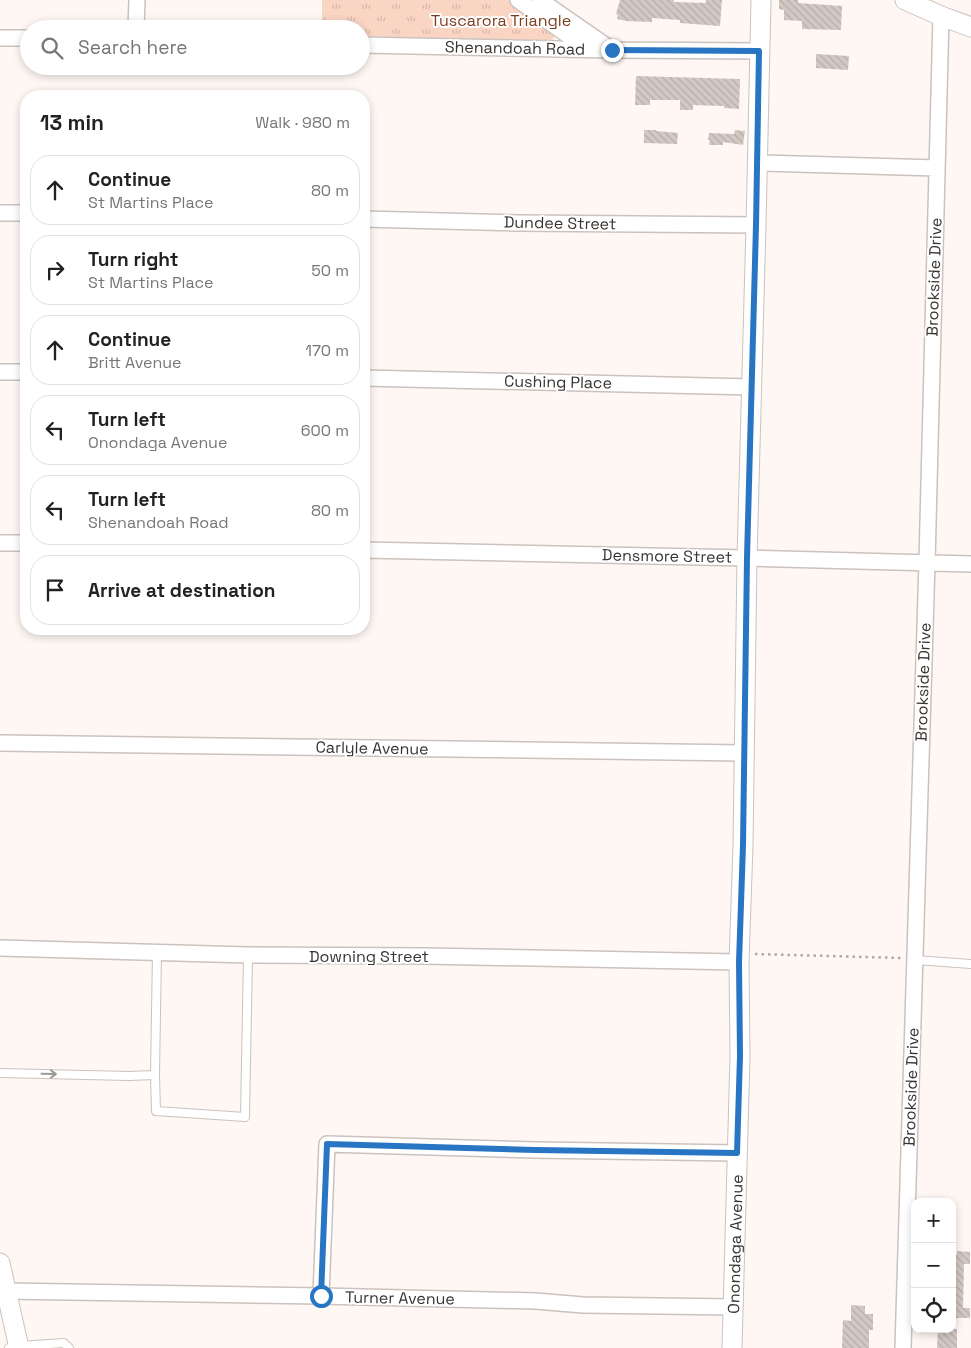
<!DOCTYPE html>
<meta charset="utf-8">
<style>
body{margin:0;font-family:"Space Grotesk",sans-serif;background:#f6f6f6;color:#222}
.controls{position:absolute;right:15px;bottom:15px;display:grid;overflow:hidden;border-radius:10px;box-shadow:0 2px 8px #0003}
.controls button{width:45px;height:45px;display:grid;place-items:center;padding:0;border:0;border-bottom:1px solid #e0e0e0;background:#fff;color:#222;font:25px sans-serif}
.stop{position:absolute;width:15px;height:15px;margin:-11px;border:4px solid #2875c4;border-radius:50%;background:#fff}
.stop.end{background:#2875c4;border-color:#fff;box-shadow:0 1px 5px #0008}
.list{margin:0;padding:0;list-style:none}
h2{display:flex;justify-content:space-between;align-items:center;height:65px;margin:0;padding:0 20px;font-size:21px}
h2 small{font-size:16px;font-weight:400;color:#767676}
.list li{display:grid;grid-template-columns:32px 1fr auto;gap:15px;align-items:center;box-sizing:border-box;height:70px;margin:0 10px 10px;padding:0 10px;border:1px solid #e0e0e0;border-radius:20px}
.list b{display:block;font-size:19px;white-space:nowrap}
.list p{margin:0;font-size:16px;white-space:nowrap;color:#767676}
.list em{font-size:16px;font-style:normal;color:#767676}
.icon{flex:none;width:28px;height:28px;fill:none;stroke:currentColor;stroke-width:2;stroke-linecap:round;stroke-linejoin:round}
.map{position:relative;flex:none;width:971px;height:1348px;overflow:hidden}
.search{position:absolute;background:#fff;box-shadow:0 2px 8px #0003;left:20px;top:20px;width:350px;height:55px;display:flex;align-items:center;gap:12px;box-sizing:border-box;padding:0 18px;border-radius:28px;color:#767676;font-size:19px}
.panel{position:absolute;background:#fff;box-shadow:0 2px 8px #0003;left:20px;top:90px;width:350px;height:545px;border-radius:20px}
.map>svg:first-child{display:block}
.grass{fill:url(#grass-tufts)}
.building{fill:url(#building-back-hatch)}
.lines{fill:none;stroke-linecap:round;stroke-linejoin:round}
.service-casing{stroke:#ccc2bd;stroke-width:10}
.minor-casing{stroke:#ccc2bd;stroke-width:18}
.tertiary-casing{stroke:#ccc2bd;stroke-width:21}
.path{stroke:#aea8a6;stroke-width:2.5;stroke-dasharray:2.5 4;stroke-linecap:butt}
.service{stroke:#fff;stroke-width:8}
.minor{stroke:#fff;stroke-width:15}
.tertiary{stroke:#fff;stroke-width:19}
.oneway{stroke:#9c9a98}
.route{stroke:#2875c4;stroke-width:6}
.labels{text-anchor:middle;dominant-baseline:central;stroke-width:4;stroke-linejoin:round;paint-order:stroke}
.park-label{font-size:16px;fill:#793d1e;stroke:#fff}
.street-label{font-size:16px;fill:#383432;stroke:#fff}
</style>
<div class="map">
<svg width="971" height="1348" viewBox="0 0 971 1348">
<defs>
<pattern id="grass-tufts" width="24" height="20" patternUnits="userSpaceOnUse" patternTransform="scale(1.25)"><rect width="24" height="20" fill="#fad5c4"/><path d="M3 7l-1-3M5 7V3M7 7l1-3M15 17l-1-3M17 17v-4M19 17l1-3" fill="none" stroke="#d7b7a9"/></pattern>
<pattern id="building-back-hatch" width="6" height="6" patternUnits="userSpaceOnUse" patternTransform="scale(1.25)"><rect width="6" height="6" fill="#d3c8c3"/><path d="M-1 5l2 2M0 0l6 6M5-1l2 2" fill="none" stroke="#b6aca8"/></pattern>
</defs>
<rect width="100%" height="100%" fill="#fef7f4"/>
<!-- grass -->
<path class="grass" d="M322 0H508L552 31 555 35 553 39 549 41 361 36V29H322Z"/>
<!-- building -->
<path class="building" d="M620 0H674V2L706 3V0H722L720 26 680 23V20L652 18V22L626 21 617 19 618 15 616 14Z
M779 0H798V3L842 6 841 30 802 29V21L784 20V10L779 9Z
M816 54 849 56 848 70 816 68Z
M636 76 740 79 739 109 724 108V106L693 105V110H680V100H650V105H635Z
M644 130H656V131L678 133 677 144 644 143Z
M735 130 745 131 743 145 723 142V145H709L710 140H708L709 133 734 134Z
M957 1251 970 1252V1264H964L963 1308H970V1318H952V1254H957Z
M851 1305 865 1306V1314H873V1330H869V1348H842L843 1320 851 1321Z
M938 1329H957V1348H937Z"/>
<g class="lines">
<!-- service casing -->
<g class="service-casing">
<path id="service" d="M157 952 155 1075 156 1111 245 1117 248 955
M915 960 971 964
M0 1073 129 1076 155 1075
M9 1348 19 1346 64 1343 69 1348"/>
</g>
<!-- minor casing -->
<g class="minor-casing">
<path id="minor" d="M518 0 589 50
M540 0 612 50
M136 29 137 0
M0 38H29
M361 45 612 50 759 51
M758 163 937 168
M0 213H26
M364 219 518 223 756 225
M0 372H26
M364 378 752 387
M0 543H26
M364 550 747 558 971 564
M0 743 743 753
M0 948 248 955 425 956 739 962
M7 1291 321 1296 535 1301 583 1305 733 1307
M321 1296 327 1144 535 1150 737 1153
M903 1348 927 562 941 16"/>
</g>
<!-- tertiary casing -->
<g class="tertiary-casing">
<g id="tertiary">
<path d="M905 0 941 16 971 27"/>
<path d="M0 1263 19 1348"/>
<path id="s1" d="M732 1348 740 1056 739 962 743 845 747 558 756 225 761 0"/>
</g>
</g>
<!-- path -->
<path class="path" d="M755 954 902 958"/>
<!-- service -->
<use href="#service" class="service"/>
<!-- minor -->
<use href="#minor" class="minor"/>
<!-- tertiary -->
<use href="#tertiary" class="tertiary"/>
</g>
<!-- one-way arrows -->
<defs><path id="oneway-shaft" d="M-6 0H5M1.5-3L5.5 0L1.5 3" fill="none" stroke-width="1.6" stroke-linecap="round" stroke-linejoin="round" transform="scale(1.25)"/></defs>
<use class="oneway" href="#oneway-shaft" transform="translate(49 1074) rotate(1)"/>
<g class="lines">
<!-- route -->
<path class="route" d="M321 1296 327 1144 535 1150 737 1153 740 1056 739 962 743 845 747 558 756 225 759 51 612 50"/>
</g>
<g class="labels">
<!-- park labels -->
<g class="park-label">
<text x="501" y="20">Tuscarora Triangle</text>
</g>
<!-- street labels -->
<g class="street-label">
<text transform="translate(515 48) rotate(1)">Shenandoah Road</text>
<text transform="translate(560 223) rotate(1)">Dundee Street</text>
<text transform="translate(934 277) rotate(-88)">Brookside Drive</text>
<text transform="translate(558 382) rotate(1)">Cushing Place</text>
<text transform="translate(667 556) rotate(1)">Densmore Street</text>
<text transform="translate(923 682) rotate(-88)">Brookside Drive</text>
<text transform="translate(372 748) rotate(1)">Carlyle Avenue</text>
<text x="369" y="956">Downing Street</text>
<text transform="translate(911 1087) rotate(-88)">Brookside Drive</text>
<text stroke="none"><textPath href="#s1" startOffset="104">Onondaga Avenue</textPath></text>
<text transform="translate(400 1298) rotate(1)">Turner Avenue</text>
</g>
</g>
</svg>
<div class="controls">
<button>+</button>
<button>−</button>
<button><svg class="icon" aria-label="locate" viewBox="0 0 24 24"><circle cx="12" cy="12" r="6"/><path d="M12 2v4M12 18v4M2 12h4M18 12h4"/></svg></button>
</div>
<div class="stop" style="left:321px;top:1296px"></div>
<div class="stop end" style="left:612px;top:50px"></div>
<div class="search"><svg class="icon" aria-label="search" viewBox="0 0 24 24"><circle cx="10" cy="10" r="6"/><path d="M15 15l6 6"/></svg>Search here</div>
<section class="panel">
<h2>13 min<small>Walk · 980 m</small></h2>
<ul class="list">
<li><svg class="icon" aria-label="ahead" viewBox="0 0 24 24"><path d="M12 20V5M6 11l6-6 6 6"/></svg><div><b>Continue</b><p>St Martins Place</p></div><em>80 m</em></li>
<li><svg class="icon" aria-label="right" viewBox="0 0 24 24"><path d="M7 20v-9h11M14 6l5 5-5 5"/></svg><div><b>Turn right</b><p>St Martins Place</p></div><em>50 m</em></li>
<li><svg class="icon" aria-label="ahead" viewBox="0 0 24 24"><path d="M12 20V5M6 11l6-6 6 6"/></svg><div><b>Continue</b><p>Britt Avenue</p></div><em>170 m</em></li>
<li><svg class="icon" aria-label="left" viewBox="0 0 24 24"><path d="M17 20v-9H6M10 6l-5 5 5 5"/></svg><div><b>Turn left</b><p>Onondaga Avenue</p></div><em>600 m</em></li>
<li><svg class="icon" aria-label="left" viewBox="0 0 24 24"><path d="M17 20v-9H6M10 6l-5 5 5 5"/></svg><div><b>Turn left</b><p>Shenandoah Road</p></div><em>80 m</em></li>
<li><svg class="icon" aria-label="arrive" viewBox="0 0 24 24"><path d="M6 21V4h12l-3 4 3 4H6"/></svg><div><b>Arrive at destination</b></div></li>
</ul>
</section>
</div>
